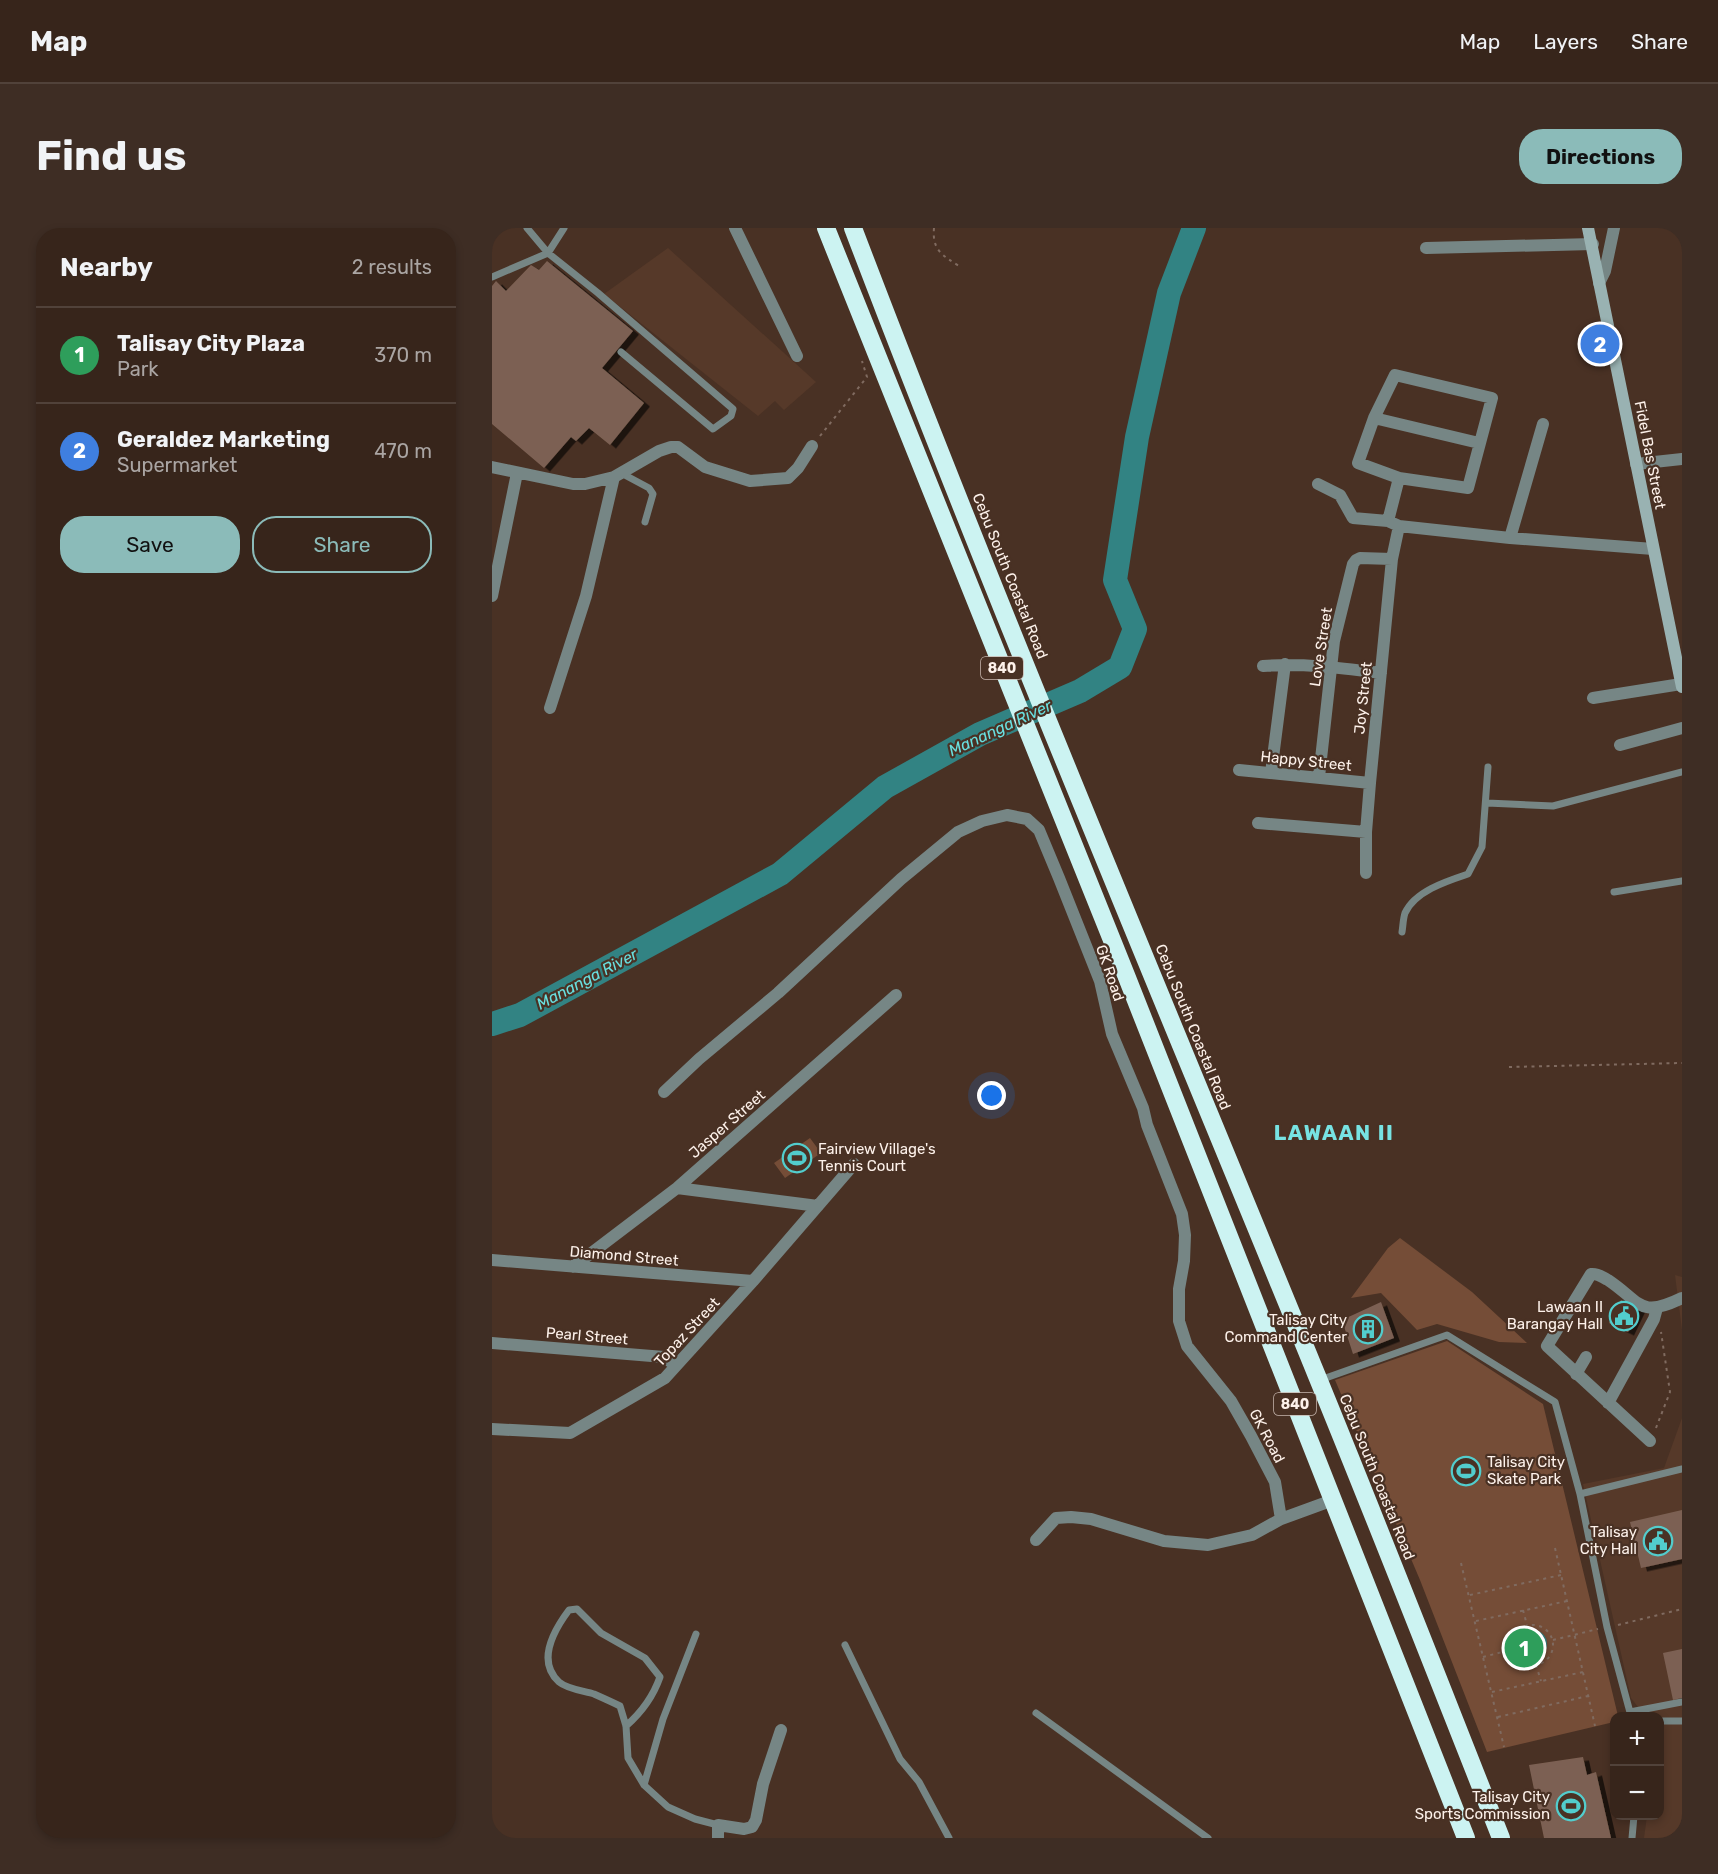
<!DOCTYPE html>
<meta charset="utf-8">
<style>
body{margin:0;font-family:Rubik,sans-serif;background:#3e2d24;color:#f1f3f6}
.controls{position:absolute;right:18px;bottom:18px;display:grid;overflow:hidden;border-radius:12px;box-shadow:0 3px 9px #0003}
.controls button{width:54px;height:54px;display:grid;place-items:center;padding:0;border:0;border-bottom:2px solid #51423a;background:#37251b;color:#f1f3f6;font:30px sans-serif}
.you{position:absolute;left:500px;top:868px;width:21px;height:21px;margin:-15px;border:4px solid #fff;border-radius:50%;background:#1a73e8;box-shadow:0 0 0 9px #1a73e833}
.badge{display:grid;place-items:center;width:39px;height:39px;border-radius:50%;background:#8bbbb9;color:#fff;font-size:20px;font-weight:700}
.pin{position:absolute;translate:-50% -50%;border:3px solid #fff;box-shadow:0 2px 6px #0006}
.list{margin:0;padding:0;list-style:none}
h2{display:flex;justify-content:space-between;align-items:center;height:78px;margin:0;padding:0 24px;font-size:26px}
h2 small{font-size:20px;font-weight:400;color:#aaa5a3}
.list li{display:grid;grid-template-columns:39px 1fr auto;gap:18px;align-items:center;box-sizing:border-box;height:96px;padding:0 24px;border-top:2px solid #51423a}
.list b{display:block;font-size:22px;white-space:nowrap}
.list p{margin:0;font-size:20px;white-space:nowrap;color:#aaa5a3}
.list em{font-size:20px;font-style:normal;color:#aaa5a3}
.actions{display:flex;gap:12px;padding:18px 24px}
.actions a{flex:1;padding:14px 0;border:2px solid #8bbbb9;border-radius:24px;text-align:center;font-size:21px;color:#8bbbb9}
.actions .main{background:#8bbbb9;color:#111}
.map{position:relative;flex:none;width:1190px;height:1610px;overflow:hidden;border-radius:24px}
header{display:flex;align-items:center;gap:36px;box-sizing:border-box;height:84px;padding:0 30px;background:#37251b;border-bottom:2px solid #51423a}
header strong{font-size:28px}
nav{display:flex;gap:33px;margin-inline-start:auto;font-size:21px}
.intro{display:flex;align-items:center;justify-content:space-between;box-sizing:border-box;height:144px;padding:0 36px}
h1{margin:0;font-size:42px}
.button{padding:15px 27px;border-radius:24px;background:#8bbbb9;color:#111;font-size:21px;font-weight:700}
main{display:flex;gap:36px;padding:0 36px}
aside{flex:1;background:#37251b;border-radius:24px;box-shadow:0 3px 9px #0003}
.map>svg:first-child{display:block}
.built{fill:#563929}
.green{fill:#754d37}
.water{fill:#328383}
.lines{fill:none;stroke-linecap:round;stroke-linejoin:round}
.river{stroke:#328383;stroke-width:24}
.building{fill:#7c6153;filter:url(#shadow)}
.path{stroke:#806b60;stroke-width:2;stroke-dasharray:3 4.5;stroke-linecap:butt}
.lane{stroke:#768685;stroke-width:7}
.street{stroke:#768685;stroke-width:12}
.secondary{stroke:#99b2b2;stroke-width:12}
.highway{stroke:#ccf3f2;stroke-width:18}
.labels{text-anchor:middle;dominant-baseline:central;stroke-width:4.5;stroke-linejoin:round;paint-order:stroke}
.shield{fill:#493124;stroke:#c7b7af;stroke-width:1.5}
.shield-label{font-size:14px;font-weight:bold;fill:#fdf1ea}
.street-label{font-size:15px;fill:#fdf1ea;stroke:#493124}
.poi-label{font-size:15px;fill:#fdf1ea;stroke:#493124;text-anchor:end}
.water-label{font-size:16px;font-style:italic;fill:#69e0e0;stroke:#493124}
.district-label{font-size:21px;font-weight:bold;letter-spacing:1.5px;fill:#77e3e3;stroke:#493124}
</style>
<header>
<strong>Map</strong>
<nav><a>Map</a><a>Layers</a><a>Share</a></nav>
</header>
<div class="intro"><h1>Find us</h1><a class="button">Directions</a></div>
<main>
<aside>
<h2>Nearby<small>2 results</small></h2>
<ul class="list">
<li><span class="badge" style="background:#2e9e5b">1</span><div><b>Talisay City Plaza</b><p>Park</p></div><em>370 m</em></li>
<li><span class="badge" style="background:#3f7fe0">2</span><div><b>Geraldez Marketing</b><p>Supermarket</p></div><em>470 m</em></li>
</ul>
<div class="actions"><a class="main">Save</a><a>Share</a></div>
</aside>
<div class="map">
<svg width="1190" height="1610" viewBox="0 0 1190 1610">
<defs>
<filter id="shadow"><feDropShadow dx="6" dy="3.5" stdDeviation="0" flood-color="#0009"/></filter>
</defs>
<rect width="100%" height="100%" fill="#493124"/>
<!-- built -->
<path class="built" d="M176 20 324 154 292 182 283 173 266 188 112 66Z
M1183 1047 1190 1049V1102Z
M1190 1190V1610H1152L1155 1588H1168V1488H1153L1139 1470 1091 1256 1172 1240Z"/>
<!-- green -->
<path class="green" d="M318 910 329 925 293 950 282 935Z
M908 1010 980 1064 1035 1115 1007 1114 945 1096 925 1102 889 1065 859 1070 896 1020Z
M955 1113 1051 1176 1126 1488H1122V1494L995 1524 928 1352 843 1152Z"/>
<!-- water -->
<path class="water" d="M1027 1416a14 14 0 1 1 28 0a14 14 0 1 1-28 0Z"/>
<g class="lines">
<!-- river -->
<path class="river" d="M0 796 28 787 288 646 393 559 488 506 588 463 628 439 643 401 623 352 645 209 677 65 702 0"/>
</g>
<!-- building -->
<path class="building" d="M55 33 141 103 110 140 152 175 118 217 97 200 84 213 79 209 52 240 0 196V58L4 53 14 63 39 37 47 42Z
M1129 1072 1147 1081 1136 1104 1117 1095Z
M889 1074 902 1110 861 1126 850 1092Z
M1190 1282V1331L1149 1340 1138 1294Z
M1190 1421V1470L1181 1472 1171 1425Z
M1091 1529 1095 1547 1104 1544 1119 1610H1052L1037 1537Z"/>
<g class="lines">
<!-- path -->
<path class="path" d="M442 0C440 22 450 27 467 38
M328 208 375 149 370 133
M1017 839 1190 835
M1164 1200 1178 1164 1169 1104
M1063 1320 1103 1498
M969 1335 1012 1519
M978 1367 1069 1347
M1031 1382 1035 1397
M984 1393 1075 1373
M1126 1397 1190 1381
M1021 1417a20 20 0 1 1 40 0a20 20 0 1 1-40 0Z
M1061 1412 1106 1401
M991 1429 1022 1421
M1044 1437 1049 1453
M1000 1464 1091 1444
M1006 1489 1096 1468"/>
<!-- lane -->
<path class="lane" d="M35 0 56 25 106 65 241 181 239 188 221 201 129 124
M0 49 56 25 72 0
M129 245 157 260 161 266 153 294
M995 575 1061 578 1190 544
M1122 664 1190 653
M910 704C911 698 911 691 913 685 923 663 955 653 976 646L990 619 996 539
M828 1152 955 1107 1063 1174 1088 1266 1115 1399 1139 1488
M1088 1266 1190 1241
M353 1417 408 1531 427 1554 457 1610
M1138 1484 1190 1474
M544 1485 716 1610
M1168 1493H1190
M134 1498C150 1484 161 1469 168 1449L153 1430 109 1405 85 1381 77 1382C62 1402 44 1433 67 1454 75 1461 92 1463 102 1466 111 1470 120 1474 128 1478L134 1498 136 1530 152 1557 176 1579 203 1591 226 1597
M152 1557 171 1491 204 1406
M1140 1610 1142 1588"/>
<!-- street -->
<path class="street" d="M243 0 305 128
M934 20 1101 16
M1107 55 1113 43 1122 0
M903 147 1000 170 976 260 907 250 866 235 882 190Z
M882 190 987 215
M1144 236 1190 231
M0 239 81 256H93L122 249 167 223 179 219H186L213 239 258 253 296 250 306 240 320 218
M826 256 848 267 861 290 896 293 907 298 1018 310 1161 321
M896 293 907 250
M1018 310 1051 196
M0 368 25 245
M771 438C811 435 849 440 889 445
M1101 470 1189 456
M58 480 94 368 122 249
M1128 517 1190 500
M747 542 878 555
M779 545 793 436
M827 549 842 413 861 336 864 332 868 330 900 331
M766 595 874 604
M874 645V604L878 555 900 331 907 298
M172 864 207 831 286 765 409 651 466 604 490 593 515 587 535 591 547 602 567 650 608 753 620 806 651 880 655 897 690 986 693 1007 692 1033 687 1061V1093L695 1118 739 1173 759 1208 783 1254 789 1291 841 1272
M185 960 326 978
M0 1032 261 1053
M81 1039 185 960 404 767
M0 1115 172 1129 184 1138
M1084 1146 1094 1129
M1116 1175 1162 1091 1165 1080
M0 1201 78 1205 173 1150 261 1053 362 936
M1158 1213 1055 1118 1099 1046C1106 1045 1110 1049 1116 1052 1149 1074 1147 1091 1190 1070
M544 1312 564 1290 579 1289 599 1291 672 1313 716 1317 760 1307 789 1291
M226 1610V1597L252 1601 260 1599 264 1592 271 1556 289 1502"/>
<!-- secondary -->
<path class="secondary" d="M1096 0 1190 459"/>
<!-- highway -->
<path class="highway" d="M334 0 634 747 974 1610
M361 0C508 386 669 766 825 1148 888 1302 948 1456 1009 1610"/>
</g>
<!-- icons -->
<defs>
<g id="stadium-ring" transform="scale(1.5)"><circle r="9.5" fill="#493124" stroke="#52cdcd" stroke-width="1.5"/><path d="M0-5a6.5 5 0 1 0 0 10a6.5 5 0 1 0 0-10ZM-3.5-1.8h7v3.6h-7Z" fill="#52cdcd"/></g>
<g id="civic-ring" transform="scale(1.5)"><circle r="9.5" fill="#493124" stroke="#52cdcd" stroke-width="1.5"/><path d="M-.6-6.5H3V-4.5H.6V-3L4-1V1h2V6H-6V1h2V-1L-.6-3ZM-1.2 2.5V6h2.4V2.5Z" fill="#52cdcd"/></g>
<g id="building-ring" transform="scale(1.5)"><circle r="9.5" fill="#493124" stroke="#52cdcd" stroke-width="1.5"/><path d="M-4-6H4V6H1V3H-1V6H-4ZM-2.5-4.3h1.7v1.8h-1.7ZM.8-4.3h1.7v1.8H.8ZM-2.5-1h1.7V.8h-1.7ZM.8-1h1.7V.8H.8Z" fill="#52cdcd"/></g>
</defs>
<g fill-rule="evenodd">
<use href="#stadium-ring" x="305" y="930"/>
<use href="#civic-ring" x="1132" y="1088"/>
<use href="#building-ring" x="876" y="1101"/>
<use href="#stadium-ring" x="974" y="1243"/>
<use href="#civic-ring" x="1166" y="1313"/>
<use href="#stadium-ring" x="1079" y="1578"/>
</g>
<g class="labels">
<!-- shield labels -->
<g class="shield">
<rect x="489" y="429" width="42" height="22" rx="4.5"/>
<rect x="782" y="1165" width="42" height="22" rx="4.5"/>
</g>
<g class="shield-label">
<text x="510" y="440">840</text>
<text x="803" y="1176">840</text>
</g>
<!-- street labels -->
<g class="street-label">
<text transform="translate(1158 227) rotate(79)">Fidel Bas Street</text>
<text transform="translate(518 348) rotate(68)">Cebu South Coastal Road</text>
<text transform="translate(829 419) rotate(-81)">Love Street</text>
<text transform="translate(871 470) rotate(-84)">Joy Street</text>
<text transform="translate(814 533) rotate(6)">Happy Street</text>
<text transform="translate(618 745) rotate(71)">GK Road</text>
<text transform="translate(701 799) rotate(68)">Cebu South Coastal Road</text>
<text transform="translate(235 896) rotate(-41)">Jasper Street</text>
<text transform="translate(132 1028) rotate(5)">Diamond Street</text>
<text transform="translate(195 1104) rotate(-47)">Topaz Street</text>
<text transform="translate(95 1108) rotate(5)">Pearl Street</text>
<text transform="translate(775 1208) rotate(62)">GK Road</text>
<text transform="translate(885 1249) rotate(68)">Cebu South Coastal Road</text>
</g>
<!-- poi labels -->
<g class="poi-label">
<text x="326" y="921" text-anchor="start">Fairview Village's<tspan x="326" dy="17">Tennis Court</tspan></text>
<text x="1111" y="1079">Lawaan II<tspan x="1111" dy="17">Barangay Hall</tspan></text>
<text x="855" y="1092">Talisay City<tspan x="855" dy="17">Command Center</tspan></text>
<text x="995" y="1234" text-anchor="start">Talisay City<tspan x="995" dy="17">Skate Park</tspan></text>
<text x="1145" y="1304">Talisay<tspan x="1145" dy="17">City Hall</tspan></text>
<text x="1058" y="1569">Talisay City<tspan x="1058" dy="17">Sports Commission</tspan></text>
</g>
<!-- water labels -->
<g class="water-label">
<text transform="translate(508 500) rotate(-25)">Mananga River</text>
<text transform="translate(95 751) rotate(-28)">Mananga River</text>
</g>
<!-- district labels -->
<g class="district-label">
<text x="842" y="904">LAWAAN II</text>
</g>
</g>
</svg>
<div class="controls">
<button>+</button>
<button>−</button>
</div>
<div class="you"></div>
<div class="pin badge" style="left:1032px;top:1420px;background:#2e9e5b">1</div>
<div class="pin badge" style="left:1108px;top:116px;background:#3f7fe0">2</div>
</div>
</main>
